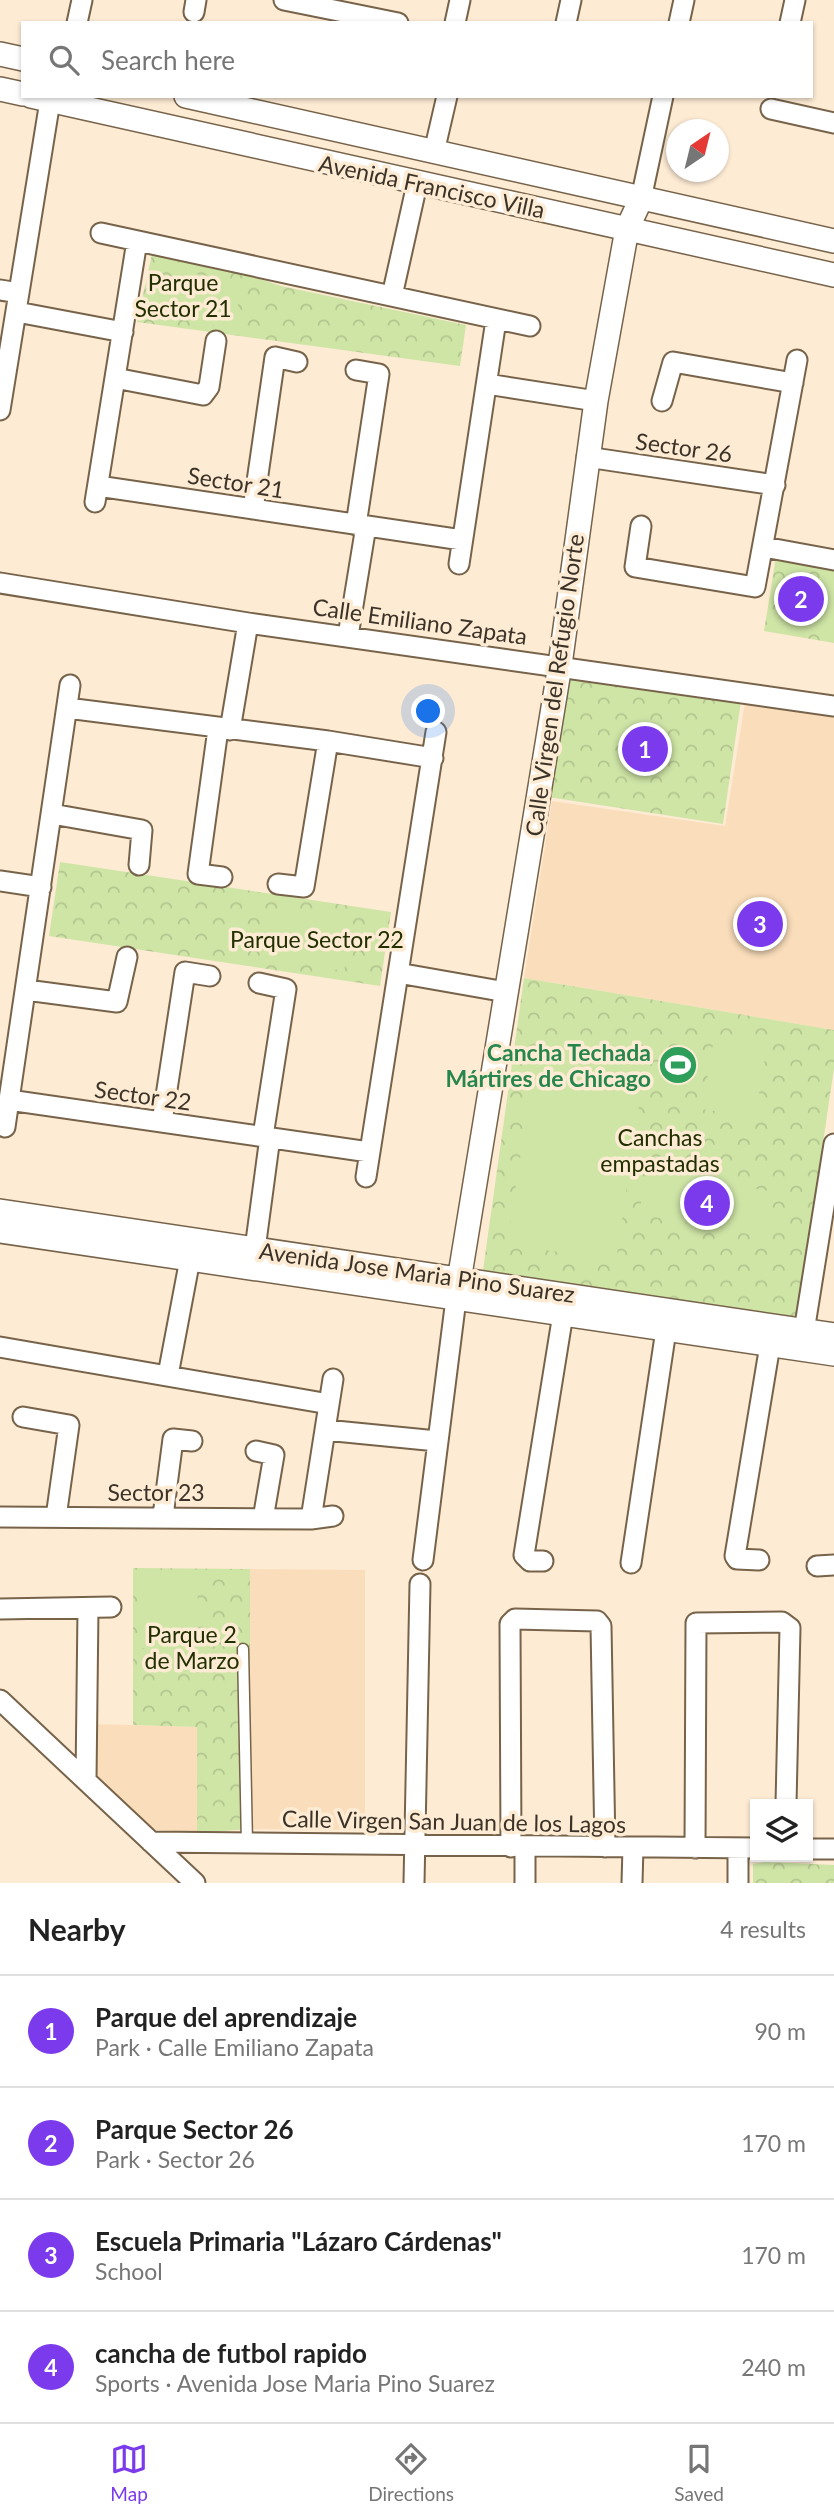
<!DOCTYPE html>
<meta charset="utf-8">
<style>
body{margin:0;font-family:Lato,sans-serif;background:#f2f2f2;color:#222}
.controls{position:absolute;right:21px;bottom:21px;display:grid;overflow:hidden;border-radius:0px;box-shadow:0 2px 5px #0004}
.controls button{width:63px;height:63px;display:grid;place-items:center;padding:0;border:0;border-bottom:2px solid #e0e0e0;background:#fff;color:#222;font:35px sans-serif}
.compass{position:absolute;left:666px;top:119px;width:63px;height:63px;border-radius:50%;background:#fff;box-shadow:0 2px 5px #0004;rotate:35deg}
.you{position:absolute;left:429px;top:712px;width:24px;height:24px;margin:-18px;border:5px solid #fff;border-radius:50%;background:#1a73e8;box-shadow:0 0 0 10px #1a73e833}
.badge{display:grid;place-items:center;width:46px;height:46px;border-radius:50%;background:#7c3aed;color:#fff;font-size:23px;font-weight:700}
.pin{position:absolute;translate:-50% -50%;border:4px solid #fff;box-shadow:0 2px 7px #0006}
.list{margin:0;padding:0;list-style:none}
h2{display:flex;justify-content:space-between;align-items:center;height:91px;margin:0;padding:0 28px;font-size:30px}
h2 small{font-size:23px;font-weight:400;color:#767676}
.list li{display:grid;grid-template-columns:46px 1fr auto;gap:21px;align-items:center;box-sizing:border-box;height:112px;padding:0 28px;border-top:2px solid #e0e0e0}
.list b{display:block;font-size:26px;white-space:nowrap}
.list p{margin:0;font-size:23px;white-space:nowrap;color:#767676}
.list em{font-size:23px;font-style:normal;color:#767676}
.icon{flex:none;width:38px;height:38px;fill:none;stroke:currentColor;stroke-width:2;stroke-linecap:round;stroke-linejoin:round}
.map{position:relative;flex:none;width:834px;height:1883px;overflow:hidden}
.search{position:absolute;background:#fff;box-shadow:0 2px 5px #0004;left:21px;right:21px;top:21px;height:77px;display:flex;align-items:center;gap:18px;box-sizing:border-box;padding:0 24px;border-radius:0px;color:#767676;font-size:26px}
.sheet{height:539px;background:#fff}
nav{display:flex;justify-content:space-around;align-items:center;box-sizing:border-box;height:98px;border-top:2px solid #e0e0e0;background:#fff;font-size:19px;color:#767676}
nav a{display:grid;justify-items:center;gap:4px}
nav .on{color:#7c3aed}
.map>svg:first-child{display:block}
.built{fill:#fadebb}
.park{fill:url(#park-crowns)}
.pitch{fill:#cfe5a6}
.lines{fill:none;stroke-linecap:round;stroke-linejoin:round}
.service-casing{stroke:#77634a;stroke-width:13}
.minor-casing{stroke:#77634a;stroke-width:23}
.tertiary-casing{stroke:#77634a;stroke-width:26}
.service{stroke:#fff;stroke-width:10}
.minor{stroke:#fff;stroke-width:19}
.tertiary{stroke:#fff;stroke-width:23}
.labels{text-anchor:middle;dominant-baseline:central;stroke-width:7;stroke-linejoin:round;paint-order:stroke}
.street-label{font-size:23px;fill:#3c3328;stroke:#fdebd4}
.park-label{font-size:23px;fill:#222f01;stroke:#fdebd4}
.leisure-label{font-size:23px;font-weight:bold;fill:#27864d;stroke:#fdebd4;text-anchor:end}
</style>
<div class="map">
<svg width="834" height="1883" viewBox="0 0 834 1883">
<defs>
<pattern id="park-crowns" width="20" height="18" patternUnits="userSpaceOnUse" patternTransform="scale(1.75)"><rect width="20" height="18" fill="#cfe5a6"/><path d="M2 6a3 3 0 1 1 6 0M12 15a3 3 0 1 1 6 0" fill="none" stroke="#b3c58f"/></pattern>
</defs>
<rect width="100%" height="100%" fill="#fdebd4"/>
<!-- built -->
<path class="built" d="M745 703 834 717V1030L524 978 552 801 725 826Z
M250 1569 365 1570V1830L250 1829Z
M95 1724 197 1727V1833L148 1829 95 1777Z"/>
<!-- park -->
<path class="park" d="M152 254 248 275 281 286 466 325 460 366 137 322Z
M776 557 834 567V643L764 631Z
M567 674 741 701 723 824 548 797Z
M60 862 391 912 380 986 49 936Z
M524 978 834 1030V1068L797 1319 483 1270Z
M133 1568 250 1569V1829L197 1833V1727L133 1725Z
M765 1862 834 1865V1883H753V1864Z"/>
<!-- pitch -->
<path class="pitch" d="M173 270 242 282 234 329 165 317Z
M787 574 834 583V634L778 624Z
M281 910 352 922 344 971 273 959Z
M539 1034 647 1050 616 1261 507 1244Z
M714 1038 767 1047 755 1118 702 1109Z
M647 1169 774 1192 766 1237 639 1214Z
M142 1574 198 1575 197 1649 141 1648Z"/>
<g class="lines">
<!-- service casing -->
<g class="service-casing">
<path id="service" d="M243 1649 247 1844"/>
</g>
<!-- minor casing -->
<g class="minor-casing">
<path id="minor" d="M284 0 398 23
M194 12 196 0
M77 23 82 0
M455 23 460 0
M566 23 571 0
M679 23 684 0
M790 23 795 0
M771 109 834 123
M434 152 447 96
M641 199 663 96
M101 233 530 326
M0 290 19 293
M392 296 417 184
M17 312 123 332
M356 370 379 374 356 525
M115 378 203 395 209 387 216 341
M487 384 596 401
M662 401 673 362 793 383
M0 410 50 101
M587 457 775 485
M98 486 462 540
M95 502 137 241
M253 509 275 357 297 362
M641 526 635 567 755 587 797 360
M764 547 834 560
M459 564 496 320
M0 583 248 623 834 706
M348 636 366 526
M67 708 328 741 433 758
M218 729 198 874 222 877
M230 730 248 623
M52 814 142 830 139 865
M0 881 41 887
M278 884 304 887 328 741
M398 973 506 992
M259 983 286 989 263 1136
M26 990 117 1002 127 957
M9 1100 369 1152
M162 1122 185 972 210 976
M5 1127 70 685
M366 1177 436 732
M255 1249 270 1137
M802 1344 834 1144
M0 1347 329 1404
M168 1375 190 1259
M23 1417 69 1425 56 1517
M325 1430 437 1441
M256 1451 274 1455 263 1519
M163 1516 173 1439 192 1441
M0 1517 311 1519 333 1516
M311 1519 333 1379
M423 1560 456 1299
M759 1560 737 1559 735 1556 770 1345
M543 1561H530L524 1555 563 1314
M631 1563 666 1330
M817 1566 834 1565
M0 1609 111 1607
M0 1700 195 1883
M86 1780 88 1608
M151 1842 755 1848
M511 1847 510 1624 515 1619 597 1621 601 1626 605 1847
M695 1848 696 1623 782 1622 790 1628 786 1804
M808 1849H834
M414 1883 420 1584
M525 1883V1847
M632 1883 633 1847
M738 1883V1848"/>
</g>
<!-- tertiary casing -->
<g class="tertiary-casing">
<path id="tertiary" d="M0 54 23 59
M0 89 23 94
M31 96 834 275
M186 96 834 241
M0 1211 834 1335
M0 1231 834 1354
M456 1299 560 665 596 401 627 229 641 199"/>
</g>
<!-- service -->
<use href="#service" class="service"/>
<!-- minor -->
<use href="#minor" class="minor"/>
<!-- tertiary -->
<use href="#tertiary" class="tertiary"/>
</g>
<!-- icons -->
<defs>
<g id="stadium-disc" transform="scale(2.0125)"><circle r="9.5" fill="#2e9e5b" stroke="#fdebd4"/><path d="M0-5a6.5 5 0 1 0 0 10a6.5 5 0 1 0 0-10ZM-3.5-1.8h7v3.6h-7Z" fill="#fff"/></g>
</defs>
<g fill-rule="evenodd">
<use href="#stadium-disc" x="678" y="1065"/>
</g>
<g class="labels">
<!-- street labels -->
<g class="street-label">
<text transform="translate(432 186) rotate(12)">Avenida Francisco Villa</text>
<text transform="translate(684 447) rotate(8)">Sector 26</text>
<text transform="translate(236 482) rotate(9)">Sector 21</text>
<text transform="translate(420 621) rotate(8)">Calle Emiliano Zapata</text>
<text transform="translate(554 685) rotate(-82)">Calle Virgen del Refugio Norte</text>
<text transform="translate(143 1095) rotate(8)">Sector 22</text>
<text transform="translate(417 1272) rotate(8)">Avenida Jose Maria Pino Suarez</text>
<text x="156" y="1492">Sector 23</text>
<text transform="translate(454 1821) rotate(1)">Calle Virgen San Juan de los Lagos</text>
</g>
<!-- park labels -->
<g class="park-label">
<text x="183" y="282">Parque<tspan x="183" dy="26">Sector 21</tspan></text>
<text x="317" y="939">Parque Sector 22</text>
<text x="660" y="1137">Canchas<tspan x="660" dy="26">empastadas</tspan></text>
<text x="192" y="1634">Parque 2<tspan x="192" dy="26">de Marzo</tspan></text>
</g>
<!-- leisure labels -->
<g class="leisure-label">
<text x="651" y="1052">Cancha Techada<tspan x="651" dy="26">Mártires de Chicago</tspan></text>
</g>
</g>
</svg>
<div class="controls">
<button><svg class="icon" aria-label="layers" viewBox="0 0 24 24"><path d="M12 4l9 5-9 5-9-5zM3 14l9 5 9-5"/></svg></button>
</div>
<svg class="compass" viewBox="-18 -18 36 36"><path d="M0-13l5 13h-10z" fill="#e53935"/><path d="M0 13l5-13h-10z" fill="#767676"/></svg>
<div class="you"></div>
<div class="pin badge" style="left:645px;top:749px">1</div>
<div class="pin badge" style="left:801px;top:599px">2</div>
<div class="pin badge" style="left:760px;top:924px">3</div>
<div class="pin badge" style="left:707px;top:1203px">4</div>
<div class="search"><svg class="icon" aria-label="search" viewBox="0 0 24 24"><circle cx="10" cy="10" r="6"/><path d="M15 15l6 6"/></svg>Search here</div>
</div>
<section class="sheet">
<h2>Nearby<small>4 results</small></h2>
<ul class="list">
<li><span class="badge">1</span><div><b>Parque del aprendizaje</b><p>Park · Calle Emiliano Zapata</p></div><em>90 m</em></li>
<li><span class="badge">2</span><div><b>Parque Sector 26</b><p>Park · Sector 26</p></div><em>170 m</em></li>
<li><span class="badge">3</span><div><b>Escuela Primaria &quot;Lázaro Cárdenas&quot;</b><p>School</p></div><em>170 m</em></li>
<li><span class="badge">4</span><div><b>cancha de futbol rapido</b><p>Sports · Avenida Jose Maria Pino Suarez</p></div><em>240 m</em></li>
</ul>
</section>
<nav>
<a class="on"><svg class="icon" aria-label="map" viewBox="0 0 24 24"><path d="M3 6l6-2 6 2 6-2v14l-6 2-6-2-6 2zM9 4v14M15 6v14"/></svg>Map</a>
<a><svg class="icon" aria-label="directions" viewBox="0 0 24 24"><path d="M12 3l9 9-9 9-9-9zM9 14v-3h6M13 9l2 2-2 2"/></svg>Directions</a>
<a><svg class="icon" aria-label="saved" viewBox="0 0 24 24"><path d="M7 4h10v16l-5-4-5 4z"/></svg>Saved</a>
</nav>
